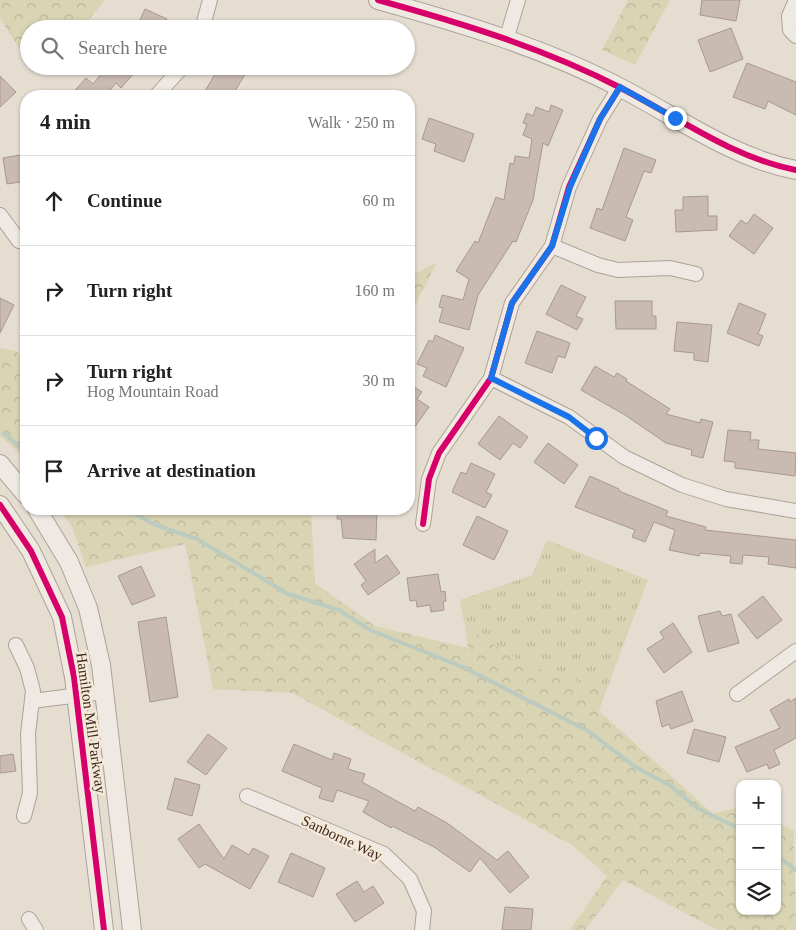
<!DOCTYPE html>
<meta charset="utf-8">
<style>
body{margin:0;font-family:Georgia,serif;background:#f6f6f6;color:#222}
.controls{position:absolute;right:15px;bottom:15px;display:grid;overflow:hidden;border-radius:10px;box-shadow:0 1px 4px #0004}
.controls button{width:45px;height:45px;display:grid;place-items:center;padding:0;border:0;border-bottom:1px solid #e0e0e0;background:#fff;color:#222;font:25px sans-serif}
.stop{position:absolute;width:15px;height:15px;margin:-11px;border:4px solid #1a73e8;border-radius:50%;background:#fff}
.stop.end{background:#1a73e8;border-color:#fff;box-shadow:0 1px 5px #0008}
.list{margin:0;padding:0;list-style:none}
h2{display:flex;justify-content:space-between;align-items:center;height:65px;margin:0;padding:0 20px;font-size:21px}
h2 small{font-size:16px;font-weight:400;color:#767676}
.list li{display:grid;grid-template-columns:32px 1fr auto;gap:15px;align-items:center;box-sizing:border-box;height:90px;padding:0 20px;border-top:1px solid #e0e0e0}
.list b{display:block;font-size:19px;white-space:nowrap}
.list p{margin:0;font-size:16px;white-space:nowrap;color:#767676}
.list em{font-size:16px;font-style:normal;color:#767676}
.icon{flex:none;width:28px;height:28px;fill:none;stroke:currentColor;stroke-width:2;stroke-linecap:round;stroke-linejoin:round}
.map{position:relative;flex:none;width:796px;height:930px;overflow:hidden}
.search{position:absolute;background:#fff;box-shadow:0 1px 4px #0004;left:20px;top:20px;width:395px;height:55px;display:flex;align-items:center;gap:12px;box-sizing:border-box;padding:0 18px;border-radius:28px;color:#767676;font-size:19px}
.panel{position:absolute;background:#fff;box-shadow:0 1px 4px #0004;left:20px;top:90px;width:395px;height:425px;border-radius:20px}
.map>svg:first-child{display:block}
.grass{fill:url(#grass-tufts)}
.forest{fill:url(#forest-crowns)}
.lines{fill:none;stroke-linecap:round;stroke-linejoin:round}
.stream{stroke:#bbcbc0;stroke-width:4}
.building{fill:#cabbb2;stroke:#a79890}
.minor-casing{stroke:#aca299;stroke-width:16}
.tertiary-casing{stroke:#aca299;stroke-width:20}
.minor{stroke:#eee9e2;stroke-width:14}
.tertiary{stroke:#eee9e2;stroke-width:18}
.cycleway-casing{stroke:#f6e9d8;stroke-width:9}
.cycleway{stroke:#d6006c;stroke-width:6}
.route{stroke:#1a73e8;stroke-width:6}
.labels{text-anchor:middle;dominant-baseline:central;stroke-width:5;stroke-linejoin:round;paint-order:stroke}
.street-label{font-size:15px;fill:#3c2a20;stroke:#f6e9d8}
</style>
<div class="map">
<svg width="796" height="930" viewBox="0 0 796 930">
<defs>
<pattern id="grass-tufts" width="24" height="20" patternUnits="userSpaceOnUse" patternTransform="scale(1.25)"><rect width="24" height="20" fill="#d9d4b3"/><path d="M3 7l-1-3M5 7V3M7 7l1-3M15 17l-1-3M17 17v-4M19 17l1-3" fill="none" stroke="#bbb69a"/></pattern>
<pattern id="forest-crowns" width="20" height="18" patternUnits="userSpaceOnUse" patternTransform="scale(1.25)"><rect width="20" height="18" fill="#d9d4b3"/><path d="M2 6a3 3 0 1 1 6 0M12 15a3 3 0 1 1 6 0" fill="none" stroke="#bbb69a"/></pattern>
</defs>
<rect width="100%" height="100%" fill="#e6ddd1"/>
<!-- grass -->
<path class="grass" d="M547 540 648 580 606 691 523 663 465 627 460 600 532 575Z"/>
<!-- forest -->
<path class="forest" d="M0 0H105L81 29H29V64L0 18Z
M628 0H670L635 65 602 50Z
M437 262 409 317V277Z
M0 348 16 351 26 360V464L17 451 0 436Z
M59 509H311L315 583 375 626 468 648 465 627 523 663 606 691 599 711 713 814 740 807V911H777V821L794 831 796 930H717L623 880 585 930H570L607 876 572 845 292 693 213 689 185 544 86 567 72 527Z"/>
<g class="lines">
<!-- stream -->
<path class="stream" d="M4 433 26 453
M127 509 153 524 197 539 288 594 339 610 370 630 465 668 588 731 634 766 671 786 697 808 740 829
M777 856 796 870"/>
</g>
<!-- building -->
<path class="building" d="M702 0H740L736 21 700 15Z
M145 9 167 19 163 29H136Z
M731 28 743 59 710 72 698 40Z
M747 63 796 82V115L768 101 765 109 733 97Z
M108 66H140L121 88 116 83 105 96H70L86 78 93 84Z
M220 66H250L232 96H202Z
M0 76 16 92 0 107Z
M551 105 563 110 548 146 543 143 533 200 516 242 513 241 478 295 469 330 439 322 443 308 439 307 442 295 463 300 469 279 456 271 475 241 478 243 496 197 504 200 510 163 514 164 515 156 529 158 532 139 523 135 527 124 523 123 527 113 533 116 536 107 549 112Z
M429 118 474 134 464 162 434 151 436 144 422 139Z
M624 148 656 160 651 173 644 171 637 189 626 217 633 220 625 241 590 228 597 208 602 210Z
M26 154V181L7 184 3 158Z
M708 196V216H717V230L676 232 675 210H683V197Z
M754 214 773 228 754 254 729 236 741 220 747 224Z
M561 285 586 297 576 316 583 319 577 330 546 314Z
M0 298 14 305 0 333Z
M615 301H652V316H656V329H616Z
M739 303 766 314 758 334 763 336 759 346 727 333Z
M677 322 712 325 708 362 694 360V353L674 351Z
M537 331 570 343 565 358 558 356 552 373 525 363Z
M435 335 464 348 446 387 423 376 427 368 417 364 429 340 433 342Z
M595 366 614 377 617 373 627 379 626 381 670 409 666 414 700 423 701 419 713 422 703 458 691 455 692 450 666 443 625 415 581 390Z
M409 384 422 392 417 399 429 407 409 435Z
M499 416 528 437 520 448 513 443 500 460 478 444Z
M728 430 751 432 750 440H759L758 449 796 453 795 476 735 468V462L724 461Z
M548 443 578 465 564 484 534 462Z
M471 463 495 474 486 492 492 495 485 508 452 492 461 472 466 474Z
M590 476 619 489V491L668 511 666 516 706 527 705 530 796 540V568L768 564 769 557 743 555 742 564 730 563 731 556 700 553 699 556 669 550 675 530 654 522 645 542 632 537 635 530 575 507Z
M338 509H377L376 540 343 538 341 519H337Z
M477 516 508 531 494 560 463 545Z
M375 549V563L387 555 400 573 368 595 361 585 366 581 354 564Z
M141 566 155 596 132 605 118 576Z
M438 574 441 592 445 591 446 601 443 602 444 610 431 612 430 605 417 607 416 600 410 601 407 578Z
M763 596 782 620 757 639 738 615Z
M720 611 722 616 731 614 739 643 708 652 698 616Z
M166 617 178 697 150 702 138 622Z
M673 623 692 652 664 673 647 649 664 638 660 632Z
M682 691 693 721 671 729 669 724 662 727 656 701Z
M796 698V738L774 750 780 764 769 769 767 764 747 772 735 747 780 728 770 710 789 699 790 702Z
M694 729 726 737 719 762 687 753Z
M208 734 227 748 206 775 187 762Z
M294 744 332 760 334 753 351 759 348 769 365 774 362 782 415 811 418 807 447 823 497 860 508 851 529 877 510 893 480 858 470 872 434 847 392 826 391 828 363 812 369 801 337 790 333 802 319 798 322 788 282 771Z
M13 754 16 771 0 773V756Z
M175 778 200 785 192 816 167 809Z
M199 824 224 859 232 845 249 855 253 848 269 856 250 889 205 864 199 868 178 839Z
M291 853 325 868 313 897 278 882Z
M357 881 364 892 373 886 384 903 355 922 336 894Z
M505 907 533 909 531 930H502Z"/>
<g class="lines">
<!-- minor casing -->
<g class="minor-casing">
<path id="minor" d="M796 0 789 16 790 30 796 36
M202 29 210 0
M507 37 518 0
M156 96 183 66
M0 215 19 241 26 234
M552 246 598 265 618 270 670 268 696 274
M491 378 569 417 624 457 682 485 726 499 796 511
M423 524 429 479 439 453 491 378 512 303 552 246 569 187 600 119 620 87
M16 645 27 668 33 691 28 734 30 793 24 816
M737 694 796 651
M32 701 104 692
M247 796 384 854 410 879 424 911 422 930
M29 919 36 930"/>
</g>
<!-- tertiary casing -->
<g class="tertiary-casing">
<path id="tertiary" d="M378 0C461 23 544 48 621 88 677 117 733 158 796 170
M0 464 26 495
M0 505 31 551 62 617 74 677 104 930
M37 509 69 562 88 608 101 665 132 930"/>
</g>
<!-- minor -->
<use href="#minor" class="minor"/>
<!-- tertiary -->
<use href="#tertiary" class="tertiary"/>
<!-- cycleway casing -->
<g class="cycleway-casing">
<path id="cycleway" d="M378 0C461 23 544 48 621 88 677 117 733 158 796 170
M0 505 31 551 62 617 74 677 104 930
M423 524 429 479 439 453 491 378 512 303 552 246 569 187 600 119 620 87"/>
</g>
<!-- cycleway -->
<use href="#cycleway" class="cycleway"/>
</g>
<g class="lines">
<!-- route -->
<path class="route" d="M596 438 569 417 491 378 512 303 552 246 570 187 600 119 620 87 675 118"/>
</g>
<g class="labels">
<!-- street labels -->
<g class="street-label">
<text transform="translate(91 723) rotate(82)">Hamilton Mill Parkway</text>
<text transform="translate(342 838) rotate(25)">Sanborne Way</text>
</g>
</g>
</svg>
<div class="controls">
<button>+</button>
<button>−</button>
<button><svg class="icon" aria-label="layers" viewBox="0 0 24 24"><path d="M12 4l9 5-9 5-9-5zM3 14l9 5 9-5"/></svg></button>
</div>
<div class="stop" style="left:596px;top:438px"></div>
<div class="stop end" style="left:675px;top:118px"></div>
<div class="search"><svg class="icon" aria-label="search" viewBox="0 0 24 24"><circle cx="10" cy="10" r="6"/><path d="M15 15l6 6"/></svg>Search here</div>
<section class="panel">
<h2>4 min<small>Walk · 250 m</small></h2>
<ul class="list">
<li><svg class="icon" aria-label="ahead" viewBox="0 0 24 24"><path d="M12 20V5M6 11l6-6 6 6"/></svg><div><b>Continue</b></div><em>60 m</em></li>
<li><svg class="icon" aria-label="right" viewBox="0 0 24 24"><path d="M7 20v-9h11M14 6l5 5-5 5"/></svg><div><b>Turn right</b></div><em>160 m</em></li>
<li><svg class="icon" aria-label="right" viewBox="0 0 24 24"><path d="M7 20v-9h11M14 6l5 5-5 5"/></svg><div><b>Turn right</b><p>Hog Mountain Road</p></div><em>30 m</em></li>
<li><svg class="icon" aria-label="arrive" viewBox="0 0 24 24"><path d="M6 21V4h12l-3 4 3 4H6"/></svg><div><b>Arrive at destination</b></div></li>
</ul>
</section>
</div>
